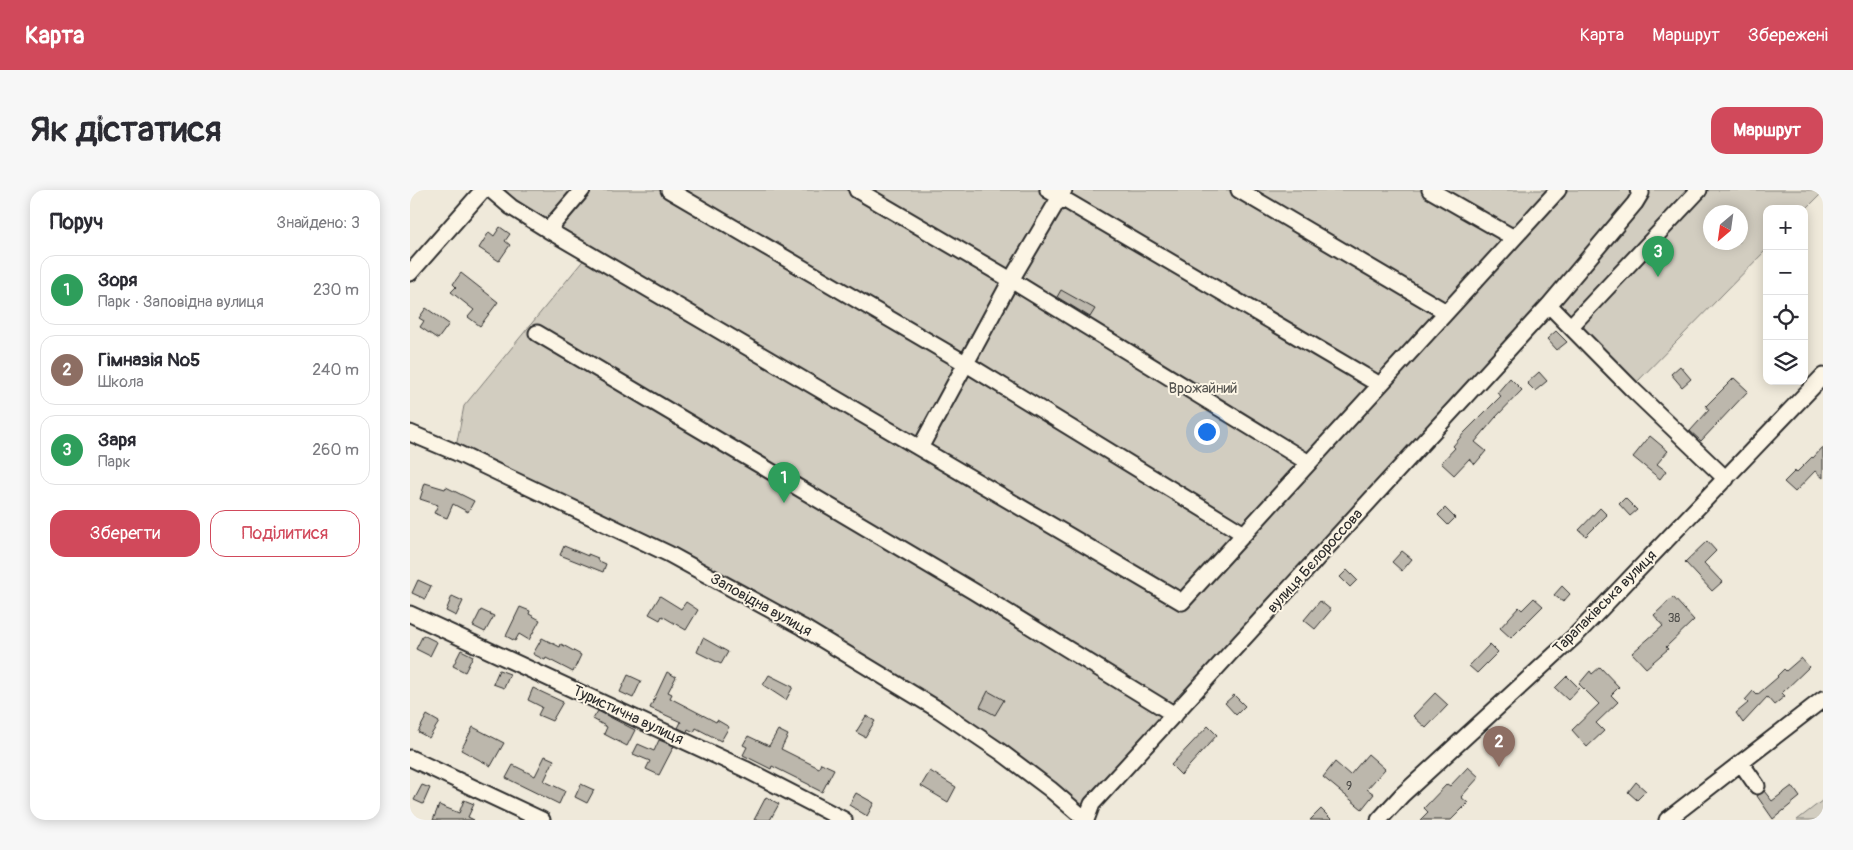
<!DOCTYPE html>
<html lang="uk">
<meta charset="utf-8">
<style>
body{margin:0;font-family:Pangolin,sans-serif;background:#f7f7f7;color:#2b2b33}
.controls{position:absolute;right:15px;top:15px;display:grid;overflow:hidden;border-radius:10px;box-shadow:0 2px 12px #0003}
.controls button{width:45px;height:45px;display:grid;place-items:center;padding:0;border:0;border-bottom:1px solid #e1e1e2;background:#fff;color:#2b2b33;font:25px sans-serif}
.compass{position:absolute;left:1293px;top:15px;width:45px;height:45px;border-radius:50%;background:#fff;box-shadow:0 2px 12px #0003;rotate:209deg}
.you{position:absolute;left:796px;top:241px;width:18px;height:18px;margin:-12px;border:4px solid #fff;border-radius:50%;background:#1a73e8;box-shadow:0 0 0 8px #1a73e833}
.badge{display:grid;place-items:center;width:32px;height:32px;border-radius:50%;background:#d1495b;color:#fff;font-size:16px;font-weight:700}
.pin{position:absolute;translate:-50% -41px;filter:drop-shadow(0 1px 2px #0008)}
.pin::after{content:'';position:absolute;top:26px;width:18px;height:15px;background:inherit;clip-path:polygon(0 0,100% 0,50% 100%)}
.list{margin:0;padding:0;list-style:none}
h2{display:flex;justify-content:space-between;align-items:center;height:65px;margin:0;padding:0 20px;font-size:21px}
h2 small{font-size:16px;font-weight:400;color:#7c7c81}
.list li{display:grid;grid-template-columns:32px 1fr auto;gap:15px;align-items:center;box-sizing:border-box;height:70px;margin:0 10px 10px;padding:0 10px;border:1px solid #e1e1e2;border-radius:15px}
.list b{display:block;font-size:19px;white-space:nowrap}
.list p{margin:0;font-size:16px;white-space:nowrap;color:#7c7c81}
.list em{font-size:16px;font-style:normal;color:#7c7c81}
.actions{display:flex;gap:10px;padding:15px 20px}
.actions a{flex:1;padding:11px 0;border:1px solid #d1495b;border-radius:15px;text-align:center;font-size:18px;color:#d1495b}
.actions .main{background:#d1495b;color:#fff}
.icon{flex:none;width:28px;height:28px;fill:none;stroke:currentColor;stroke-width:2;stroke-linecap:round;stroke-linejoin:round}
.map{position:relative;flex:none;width:1413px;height:630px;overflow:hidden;border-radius:15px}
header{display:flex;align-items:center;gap:30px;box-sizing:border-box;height:70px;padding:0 25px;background:#d1495b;color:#fff}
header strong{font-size:24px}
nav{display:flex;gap:28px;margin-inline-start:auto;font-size:18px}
.intro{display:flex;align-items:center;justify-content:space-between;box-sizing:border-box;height:120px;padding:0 30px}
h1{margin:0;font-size:35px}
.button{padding:12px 22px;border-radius:15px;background:#d1495b;color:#fff;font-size:18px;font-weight:700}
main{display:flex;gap:30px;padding:0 30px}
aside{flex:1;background:#fff;border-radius:15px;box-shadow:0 2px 12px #0003}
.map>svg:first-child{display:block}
.green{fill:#d2cdc0;stroke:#7e7c76;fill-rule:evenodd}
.building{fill:#bcb7ac;stroke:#2b2b2b}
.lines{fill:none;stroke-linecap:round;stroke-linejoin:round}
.minor-casing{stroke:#2b2b2b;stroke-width:19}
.minor{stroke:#fcf5e5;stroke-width:15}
.labels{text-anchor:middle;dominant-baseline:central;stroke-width:4;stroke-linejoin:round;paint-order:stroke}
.number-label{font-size:12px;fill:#4f4e4b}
.park-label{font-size:15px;fill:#555450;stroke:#fcf5e5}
.street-label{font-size:15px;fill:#2b2b2b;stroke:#fcf5e5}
</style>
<header>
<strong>Карта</strong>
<nav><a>Карта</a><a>Маршрут</a><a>Збережені</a></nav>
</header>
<div class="intro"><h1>Як дістатися</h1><a class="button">Маршрут</a></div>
<main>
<aside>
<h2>Поруч<small>Знайдено: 3</small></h2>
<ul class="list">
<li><span class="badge" style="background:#2e9e5b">1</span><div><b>Зоря</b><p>Парк · Заповідна вулиця</p></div><em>230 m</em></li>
<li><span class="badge" style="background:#8d6e63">2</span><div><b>Гімназія №5</b><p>Школа</p></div><em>240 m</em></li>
<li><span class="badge" style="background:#2e9e5b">3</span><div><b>Заря</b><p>Парк</p></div><em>260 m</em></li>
</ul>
<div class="actions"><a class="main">Зберегти</a><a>Поділитися</a></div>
</aside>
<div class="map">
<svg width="1413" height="630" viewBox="0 0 1413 630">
<rect width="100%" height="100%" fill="#efe9da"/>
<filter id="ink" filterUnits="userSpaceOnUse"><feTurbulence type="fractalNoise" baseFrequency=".02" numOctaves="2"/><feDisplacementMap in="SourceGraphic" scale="10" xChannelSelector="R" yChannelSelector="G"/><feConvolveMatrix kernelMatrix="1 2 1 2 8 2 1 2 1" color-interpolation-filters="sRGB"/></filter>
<g filter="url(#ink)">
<!-- green -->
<path class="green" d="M74 0H1413V2L1394 21V19H1357V59L1223 196 1141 113 676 630 640 599 392 437 45 262 54 216 176 67ZM1300 22H1330V52H1300Z
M1413 610V630H1387Z"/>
<!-- building -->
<path class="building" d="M90 37 100 44 95 51 100 55 89 71 69 58 79 42 84 46Z
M51 83 88 112 70 136 58 127 64 120 41 102 46 97 43 94Z
M651 100 685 119 680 127 647 107Z
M16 118 39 134 28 149 10 137 14 131 9 128Z
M1146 141 1157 152 1147 160 1137 149Z
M1270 176 1281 189 1272 197 1261 184Z
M1129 182 1137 191 1125 201 1117 193Z
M1100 188 1112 200 1085 228 1065 252 1076 261 1065 274 1059 269 1044 285 1031 273 1045 258 1043 256 1054 243 1091 206 1087 203Z
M1324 188 1338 201 1291 251 1280 241 1299 220 1296 216Z
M1240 246 1258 261 1247 274 1256 281 1250 289 1223 267Z
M1413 257V288L1405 281 1385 302 1374 292 1385 281 1386 283 1402 267 1403 268Z
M15 293 35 299 36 297 64 311 58 322 43 314 37 328 24 323 28 315 10 309Z
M1215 308 1227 320 1220 326 1209 314Z
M1035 318 1045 328 1038 335 1028 325Z
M1190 318 1197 325 1176 346 1169 340Z
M1297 351 1306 361 1294 373 1312 392 1302 401 1275 372Z
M154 356 178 366V364L188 368 187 370 196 374 193 382 150 365Z
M992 361 1002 369 992 381 982 372Z
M937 380 947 390 940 397 930 387Z
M8 390 21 396 15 409 2 403Z
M1152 396 1160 404 1153 412 1144 405Z
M42 406 53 411 46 426 36 421Z
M250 406 271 419 276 412 288 420 276 440 252 426 250 430 239 424Z
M1263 407 1284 430 1256 457 1258 459 1236 478 1222 463 1253 436 1244 425Z
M1124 408 1133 416 1101 448 1090 438 1109 417 1112 420Z
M910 411 921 420 905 439 894 430Z
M110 417 120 421 119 424 130 430 119 450 109 444 105 451 96 446Z
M71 420 84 426 75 442 63 436Z
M13 445 27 452 20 466 6 459Z
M132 448 150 457 151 454 171 465 163 482 136 468 135 470 123 464Z
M293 448 318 462 311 474 287 462Z
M1080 454 1088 462 1067 483 1059 476Z
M51 460 63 466 55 482 43 476Z
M1391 468 1399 477 1372 503 1375 506 1364 515 1357 507 1333 533 1326 523 1338 513 1335 510 1343 501 1347 505 1368 487 1367 486 1374 479 1376 481Z
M1190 477 1209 497 1201 505 1208 512 1186 533 1194 541 1177 557 1162 540 1189 514 1169 494 1180 481 1182 484Z
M89 480 100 484 94 498 83 494Z
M257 482 266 487 258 502 262 504 260 508 306 532 307 530 319 537 311 551 286 538 284 542 278 539 277 542 268 538 271 532 240 518Z
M218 485 231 491 223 508 210 502Z
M359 485 383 497 376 510 353 495Z
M1157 486 1169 498 1158 510 1145 498Z
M123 498 153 512 142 531 128 525 132 517 118 510Z
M578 501 594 510 585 525 570 517Z
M1025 503 1038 515 1016 538 1003 526Z
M824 505 835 516 826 525 815 513Z
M188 521 225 540 217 556 194 544 197 537 183 529Z
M17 525 29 532 19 548 8 542Z
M456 526 465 531 455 547 446 542Z
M798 536 807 545 771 585 761 575Z
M63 537 94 553 81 576 51 560Z
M368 540 378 545 371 559 409 578 411 573 424 579 412 602 400 596V595L362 576 361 579 333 565 337 557 333 555 338 546 359 556Z
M249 550 264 556 249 585 236 579 240 571 223 564 228 554 244 561Z
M958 564 975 579 957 599 964 604 952 619 913 587 925 572 940 585Z
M135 566 144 570 134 591 155 601 149 614 96 588 103 575 125 586Z
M1058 577 1069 587 1051 607 1058 613 1041 630H1010L1018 622 1014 618 1037 594 1040 596Z
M520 581 546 597 538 612 511 596Z
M1226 592 1236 601 1227 610 1218 602Z
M171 594 184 600 177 613 165 607Z
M12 595 20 598 13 614 4 610Z
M1382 596 1390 607 1363 629 1347 606 1354 601 1362 611Z
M446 603 464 613 457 626 439 615Z
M356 607 369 614 360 630H344Z
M54 610 64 614 58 627 64 630H23L29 615 49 623Z
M911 619 922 630H900Z"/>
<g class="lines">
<!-- minor casing -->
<g class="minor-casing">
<path id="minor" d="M81 0 101 17 138 40 772 412 1148 0
M259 0 555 173 834 344
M447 0 601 90 899 273
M638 0 970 195
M829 0 1036 122
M1020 0 1104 48
M138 40 172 0
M0 83 73 0
M1139 115 1221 198 1316 289
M1161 136 1289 0
M127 143 563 401 765 525
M0 243 45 262 259 364 392 437 529 520 591 562 640 599 676 630
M510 258 601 90 654 0
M0 424 335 579 434 630
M0 568 132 630
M1331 573 1347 596
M676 630 682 614 1139 115 1225 13 1231 3 1228 0
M969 630 992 605 1165 446 1413 186
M1257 630 1413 509"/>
</g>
<!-- minor -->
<use href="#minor" class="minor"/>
</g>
</g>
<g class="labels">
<!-- number labels -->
<g class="number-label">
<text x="1264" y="428">38</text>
<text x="939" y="596">9</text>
</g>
<!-- park labels -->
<g class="park-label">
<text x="793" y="198">Врожайний</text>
</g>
<!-- street labels -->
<g class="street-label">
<text transform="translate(905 371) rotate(-48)">вулиця Бєлороссова</text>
<text transform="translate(1195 412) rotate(-45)">Тарапаківська вулиця</text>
<text transform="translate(351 415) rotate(29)">Заповідна вулиця</text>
<text transform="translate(218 525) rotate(25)">Туристична вулиця</text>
</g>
</g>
</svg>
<div class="controls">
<button>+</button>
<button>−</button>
<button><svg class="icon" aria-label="locate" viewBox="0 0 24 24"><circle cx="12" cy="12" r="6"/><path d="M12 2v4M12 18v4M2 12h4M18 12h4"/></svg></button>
<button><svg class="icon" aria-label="layers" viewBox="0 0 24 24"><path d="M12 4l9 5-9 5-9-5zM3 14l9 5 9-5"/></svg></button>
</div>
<svg class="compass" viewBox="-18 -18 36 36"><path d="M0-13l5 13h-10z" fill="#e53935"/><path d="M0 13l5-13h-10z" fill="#7c7c81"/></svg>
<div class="you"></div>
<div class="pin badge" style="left:374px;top:313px;background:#2e9e5b">1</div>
<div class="pin badge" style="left:1089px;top:577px;background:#8d6e63">2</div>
<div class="pin badge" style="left:1248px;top:87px;background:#2e9e5b">3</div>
</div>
</main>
